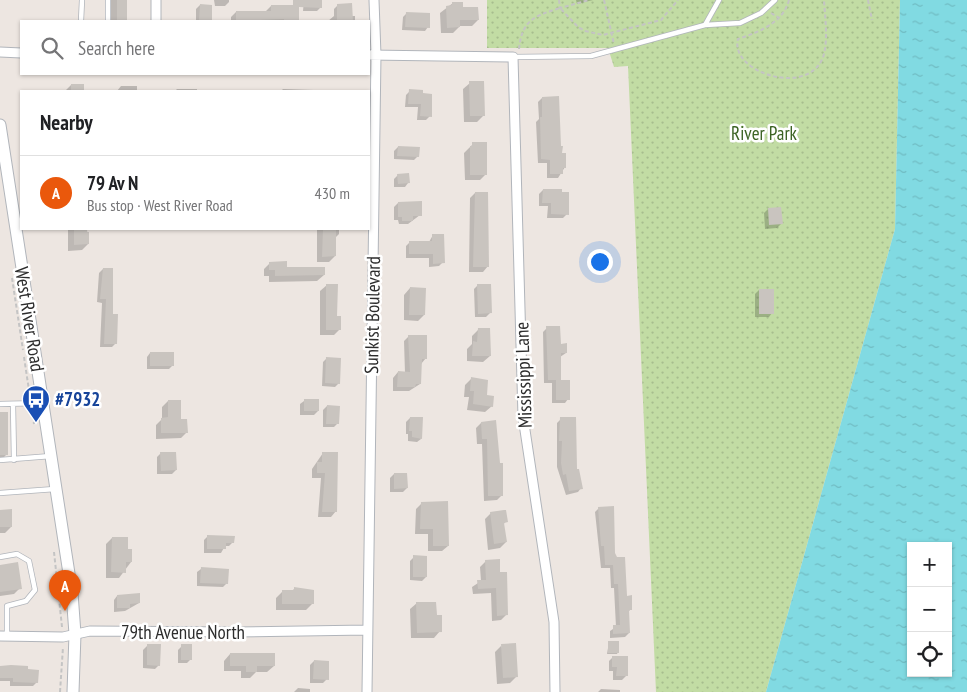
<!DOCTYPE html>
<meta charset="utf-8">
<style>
body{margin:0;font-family:"PT Sans Narrow",sans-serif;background:#f6f6f6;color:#202124}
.controls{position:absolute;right:15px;bottom:15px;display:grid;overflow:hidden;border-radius:0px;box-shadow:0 1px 4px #0004}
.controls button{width:45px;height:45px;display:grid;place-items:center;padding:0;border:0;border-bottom:1px solid #e0e0e0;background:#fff;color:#202124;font:25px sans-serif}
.you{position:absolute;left:599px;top:261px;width:18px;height:18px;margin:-12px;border:4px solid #fff;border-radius:50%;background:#1a73e8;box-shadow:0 0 0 8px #1a73e833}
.badge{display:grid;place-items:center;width:32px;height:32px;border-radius:50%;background:#ea580c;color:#fff;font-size:16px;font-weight:700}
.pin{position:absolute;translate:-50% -41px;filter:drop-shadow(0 1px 2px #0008)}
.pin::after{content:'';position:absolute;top:26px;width:18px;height:15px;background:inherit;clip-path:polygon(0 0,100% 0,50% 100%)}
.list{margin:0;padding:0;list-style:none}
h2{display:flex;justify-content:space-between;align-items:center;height:65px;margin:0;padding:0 20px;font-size:21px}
h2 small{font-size:16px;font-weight:400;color:#757577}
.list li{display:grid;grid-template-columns:32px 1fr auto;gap:15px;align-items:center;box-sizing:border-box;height:75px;padding:0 20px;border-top:1px solid #e0e0e0}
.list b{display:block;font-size:19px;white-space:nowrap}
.list p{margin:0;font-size:16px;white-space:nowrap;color:#757577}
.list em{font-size:16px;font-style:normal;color:#757577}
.icon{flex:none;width:28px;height:28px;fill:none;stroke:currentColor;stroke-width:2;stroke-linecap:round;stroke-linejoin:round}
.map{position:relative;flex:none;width:967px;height:692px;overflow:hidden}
.search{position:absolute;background:#fff;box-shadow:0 1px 4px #0004;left:20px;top:20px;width:350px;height:55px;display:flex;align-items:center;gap:12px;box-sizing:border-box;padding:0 18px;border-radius:0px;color:#757577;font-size:19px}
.panel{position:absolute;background:#fff;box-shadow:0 1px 4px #0004;left:20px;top:90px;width:350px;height:140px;border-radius:0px}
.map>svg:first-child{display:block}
.grass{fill:url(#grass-dots)}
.water{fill:url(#water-ripples);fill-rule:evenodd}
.shadow{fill:#0003}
.building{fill:#c9c4bf}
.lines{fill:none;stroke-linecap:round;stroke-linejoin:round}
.service-casing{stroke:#b1b5bb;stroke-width:6}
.minor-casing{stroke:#b1b5bb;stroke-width:11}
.tertiary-casing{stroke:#b1b5bb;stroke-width:13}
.path{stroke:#c4c4c4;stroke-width:2;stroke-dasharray:4 2.5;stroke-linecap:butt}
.service{stroke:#fff;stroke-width:4.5}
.minor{stroke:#fff;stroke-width:9}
.tertiary{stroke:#fff;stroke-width:11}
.labels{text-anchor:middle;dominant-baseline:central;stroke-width:5;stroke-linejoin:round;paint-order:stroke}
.park-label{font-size:19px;fill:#3c6324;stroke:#fff}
.street-label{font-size:19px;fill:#2d2d2d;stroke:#fff}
.transit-label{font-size:19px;font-weight:bold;fill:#164399;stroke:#fff;text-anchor:start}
</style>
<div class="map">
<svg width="967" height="692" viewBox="0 0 967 692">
<defs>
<pattern id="grass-dots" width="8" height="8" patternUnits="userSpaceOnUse" patternTransform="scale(1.25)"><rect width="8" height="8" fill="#c2dca4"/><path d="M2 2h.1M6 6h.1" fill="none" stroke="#a7bd8e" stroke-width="1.8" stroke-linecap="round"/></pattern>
<pattern id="water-ripples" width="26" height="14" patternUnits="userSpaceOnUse" patternTransform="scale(1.25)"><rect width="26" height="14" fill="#81dae2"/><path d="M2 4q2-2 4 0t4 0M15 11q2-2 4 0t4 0" fill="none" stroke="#70bbc2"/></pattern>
</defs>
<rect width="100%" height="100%" fill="#ede6e1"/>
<!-- grass -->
<path class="grass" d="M487 0H900L895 229 766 692H656L628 66 614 67 608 48H487Z"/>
<!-- water -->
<path class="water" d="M900 0H967V692H766L895 229ZM911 546H948V673H911Z"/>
<!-- shadow -->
<path class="shadow" d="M109 0H126V21H110Z
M214 0H229V2L225 6H215Z
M321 0V7L317 11H303L304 0Z
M576 0H593L577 4Z
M453 3 478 20 472 26H460L453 33H441L440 13Z
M200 5 211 6V21H196V9Z
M338 5 351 16H355V20L328 21 334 16V9Z
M271 6 298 7 297 21H231V17L236 12 266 11Z
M407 13 428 27 425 31 402 30 403 17Z
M470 83 483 116 477 122H464L463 89Z
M71 85H83V91H65Z
M121 86H137V91H117Z
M177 89H197V91H175Z
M283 89 314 90V91H281Z
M410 91H422L430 116 426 120H417L418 107H405L406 95Z
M542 98 565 167 558 178H547V163H538L536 122 539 119 538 102Z
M473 144 486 174 480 180H465L464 153Z
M398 147 418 156 414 160 394 159V151Z
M398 175 408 183 405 187H394V179Z
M543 190 567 214 563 218H547L548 206H539V194Z
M475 193 488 266 483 272H469L470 198Z
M398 203 420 215 408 224H399L398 220H394V207Z
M768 209 781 224 777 228 765 229 764 213Z
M68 229H87L88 244 82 250 68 251Z
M317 229H339V234L335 238V256L329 262H317Z
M433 235 443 262 439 266 429 267V258H406V246L410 242H429Z
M270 263 285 268 324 275 317 281 269 282V276H264V269Z
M103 269 116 343 112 347H100L102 303 97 302 99 273Z
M327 285 340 329 334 335H320V291Z
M478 285 490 313 486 317H475L474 289Z
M410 288 424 315 418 321 404 320V295Z
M759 290 772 313 769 317H755V294Z
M547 328 566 353 560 357 559 381 568 399 565 403H552V383H544L543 332Z
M478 330 490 356 483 362 467 361V349L472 344V336Z
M409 336 426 358 421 364 420 384 409 391H393V378L398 372 405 373 404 341Z
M150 353 173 365 169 369H147V357Z
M327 358 339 383 335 387 322 386 323 362Z
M471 379 492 406 485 412 467 410 469 397H464L465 385Z
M168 401 187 432 181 438 156 439V425L162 419V407Z
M304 401 318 411 314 415H300V404Z
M327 406 338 423 334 427H323V410Z
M0 414 6 455 0 461Z
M410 418 421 439 417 442 408 441V434H406V422Z
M561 419 581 488 578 492 566 495 557 467V423Z
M495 422 502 495 497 500 484 501 482 444H477L476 428 481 423Z
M161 453 176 470 172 474H157V457Z
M323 453 336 511 331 517H318L321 478H312V469Z
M394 474 407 488 403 492H390V478Z
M422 503 448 546 442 551H428V534H415L416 509Z
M599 508 631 609 628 612 629 633 625 637 610 638V631L616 627 614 588H611L610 568H601L595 512Z
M0 511 11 527 5 533H0Z
M491 513 506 521 503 525 506 542 500 548 488 550 485 519Z
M208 536 233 542 229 546H225L221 553H204V540Z
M112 538 131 562 119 578H106V544Z
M414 557 426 577 422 581 410 580V561Z
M486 561 499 573 506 615 501 620 492 621 491 593 473 594 472 587 481 581 480 567Z
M0 566 20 588 14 594 0 596Z
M201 569 227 583 223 587 197 586V572Z
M295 588 312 604 306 610H276V598L282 592H291Z
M117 596 139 603 125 611 114 612V600Z
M417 603 440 631 434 638H411L410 609Z
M609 642 618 652 617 654H607Z
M147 646 159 665 155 669 143 668V650Z
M182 646 191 659 187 663H178V650Z
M501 646 516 677 510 683 497 684 495 652Z
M230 654 274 666 267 672H256L250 678H241V671H224V661Z
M613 657 626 676 622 680H613V671H609V661Z
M314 661 327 679 323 683H310V665Z
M0 667 37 682 33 686H10V681H0Z
M298 688 310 689V692H294Z
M601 689 620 690V692H598Z"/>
<!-- building -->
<path class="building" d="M117 0H127V21H117Z
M293 0H322V8L299 7V21H284V19L236 21V11H271V5H293Z
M452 2H463V7H478L479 20H460V27L447 28 446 6 452 5Z
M352 3 353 21H337V4Z
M200 4 212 5V21H199Z
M406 12 430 13V28L405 27Z
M469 81H484L485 116H470Z
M71 84H84V91H71Z
M409 89 423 90V93L432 94V117L420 116 421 104H408Z
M559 96 561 146H563L562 153H566V168H563V174H550V160L541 159 540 117H542V97Z
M472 142H487V175H470V146H472Z
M398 146 420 147 419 157 397 156Z
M409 173 410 183 398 184 397 174Z
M543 189H562V192H569V215L551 214V203H542Z
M475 192H488L489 267H473Z
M422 201V216H413V221H402V217H398V202Z
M781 207 783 224 769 225 768 208Z
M74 229H87V232H89V244L74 245Z
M323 229H336V256L322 257Z
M432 234H444L445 263 433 264V254H409V241H432Z
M287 261V267H325V275L275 276V270H269V262Z
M103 268H113V314H118L117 344H104L106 299H100Z
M326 284H338L337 316H341V330H326Z
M477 284H491L492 313 478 314Z
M410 287 426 288 425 315H409Z
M759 289H774V314H759Z
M546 326H560L561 344 567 343V353H561V380H570V400H556V380H548Z
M478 328H490L491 356H472L473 341 477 342Z
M408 335H427V359H422L421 384H416L415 387H397L398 371 410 372Z
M150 352H174V366H150Z
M326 357 341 358 340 384 325 383Z
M471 377 488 380 487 395 494 396 493 407 473 404 474 391H470Z
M304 399H319V411H304Z
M168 400H181V419H187L188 433H161V418L168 417Z
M327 405 340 406 339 424H326Z
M0 412H8V455H0Z
M410 417H423L422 439 412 437V431H409Z
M560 417H576L577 469H579L583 489 569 491 566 474 563 475 561 463 562 441H559Z
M496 420 500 463H503V496H488L487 439H482L481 422Z
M160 452H176L177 470 161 471Z
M322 452H338L337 512H322L325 473H317V462H322Z
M394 473H407L408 488 394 489Z
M448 501 449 546H433V529H420L421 502Z
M614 506 615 553 617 557H625L627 596 632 595V610H629L630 633 613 634V625H620L618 584H614L613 565H605L604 546H601L598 507Z
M12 509V527H0V510Z
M504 510H506L508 522 504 523 507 542 494 544 490 512Z
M207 535 235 536 234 543H226V549H207Z
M112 537H128V549H132V562H126V573L111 572Z
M413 555 427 556V577H413Z
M500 559V572H507L508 615 497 616 496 588 478 589 477 580H486L485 560Z
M18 562 22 589 0 592V565Z
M201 567 229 569 228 584 200 583Z
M294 587 314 590V604H282V590H294Z
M140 593V603L130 604V608H117V595Z
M416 602H436L437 615H442V632L417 633Z
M608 641H619V653H608Z
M516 643 518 677 503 678 501 644Z
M147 644H161L160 666 147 665Z
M181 644H192V660H181Z
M230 653H275V666H257V672H246V666H230Z
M612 656H628V676H616L617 667H612Z
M314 660 329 661V680L313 679Z
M11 665 28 666V669L39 670 38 683 13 682V678H0V666Z"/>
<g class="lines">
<!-- service casing -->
<g class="service-casing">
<path id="service" d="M81 21 82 0
M108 21V0
M705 25 719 0
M513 57 591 56 705 25 740 23 761 13 775 0
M0 404 42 403
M13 404 14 460
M0 460 51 456
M0 493 55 489
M0 557 17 554 29 561 35 590 26 601 7 606V636"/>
</g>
<!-- minor casing -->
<g class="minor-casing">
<path id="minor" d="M156 0V21
M0 52 21 53
M369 55 513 57 523 417 554 622 555 692
M0 636 63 637 90 631 234 632 367 630
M367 692 376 55 374 0"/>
</g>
<!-- tertiary casing -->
<g class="tertiary-casing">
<path id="tertiary" d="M0 125 72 593 75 634 73 692"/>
</g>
<!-- path -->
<path class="path" d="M559 0 560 8 589 0
M604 0 614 44
M789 0C783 23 759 32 738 39 729 73 812 99 824 54 828 38 825 17 824 0
M868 0 872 20
M771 13 779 18
M519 49C522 20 534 16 560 8L578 27 585 31 603 35 661 20 678 0
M12 278 23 350
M24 357 30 397
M32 409 34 424
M54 552 62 627
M60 692 63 647"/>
<!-- service -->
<use href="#service" class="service"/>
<!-- minor -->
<use href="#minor" class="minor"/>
<!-- tertiary -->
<use href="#tertiary" class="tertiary"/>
</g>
<!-- icons -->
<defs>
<g id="bus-pin" transform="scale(1.4375)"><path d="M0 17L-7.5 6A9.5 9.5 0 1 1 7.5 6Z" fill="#1a4fb4" stroke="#fff"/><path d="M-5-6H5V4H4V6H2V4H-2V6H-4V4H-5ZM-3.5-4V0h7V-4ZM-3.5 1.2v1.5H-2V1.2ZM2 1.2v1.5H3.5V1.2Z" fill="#fff"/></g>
</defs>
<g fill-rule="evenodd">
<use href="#bus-pin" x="36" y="399"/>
</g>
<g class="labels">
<!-- park labels -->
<g class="park-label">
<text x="764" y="133">River Park</text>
</g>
<!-- street labels -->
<g class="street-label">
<text transform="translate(372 315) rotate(-89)">Sunkist Boulevard</text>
<text transform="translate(30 319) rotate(81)">West River Road</text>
<text transform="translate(523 375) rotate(-92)">Mississippi Lane</text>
<text x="183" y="632">79th Avenue North</text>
</g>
<!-- transit labels -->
<g class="transit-label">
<text x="55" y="399">#7932</text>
</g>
</g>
</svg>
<div class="controls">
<button>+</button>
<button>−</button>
<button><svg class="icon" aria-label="locate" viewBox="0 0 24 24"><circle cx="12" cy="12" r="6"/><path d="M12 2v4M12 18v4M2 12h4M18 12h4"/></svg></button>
</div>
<div class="you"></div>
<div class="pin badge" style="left:65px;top:611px">A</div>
<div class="search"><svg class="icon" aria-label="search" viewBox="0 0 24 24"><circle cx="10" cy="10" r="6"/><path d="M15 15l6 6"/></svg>Search here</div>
<section class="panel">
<h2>Nearby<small></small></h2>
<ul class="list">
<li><span class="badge">A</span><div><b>79 Av N</b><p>Bus stop · West River Road</p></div><em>430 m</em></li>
</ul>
</section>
</div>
